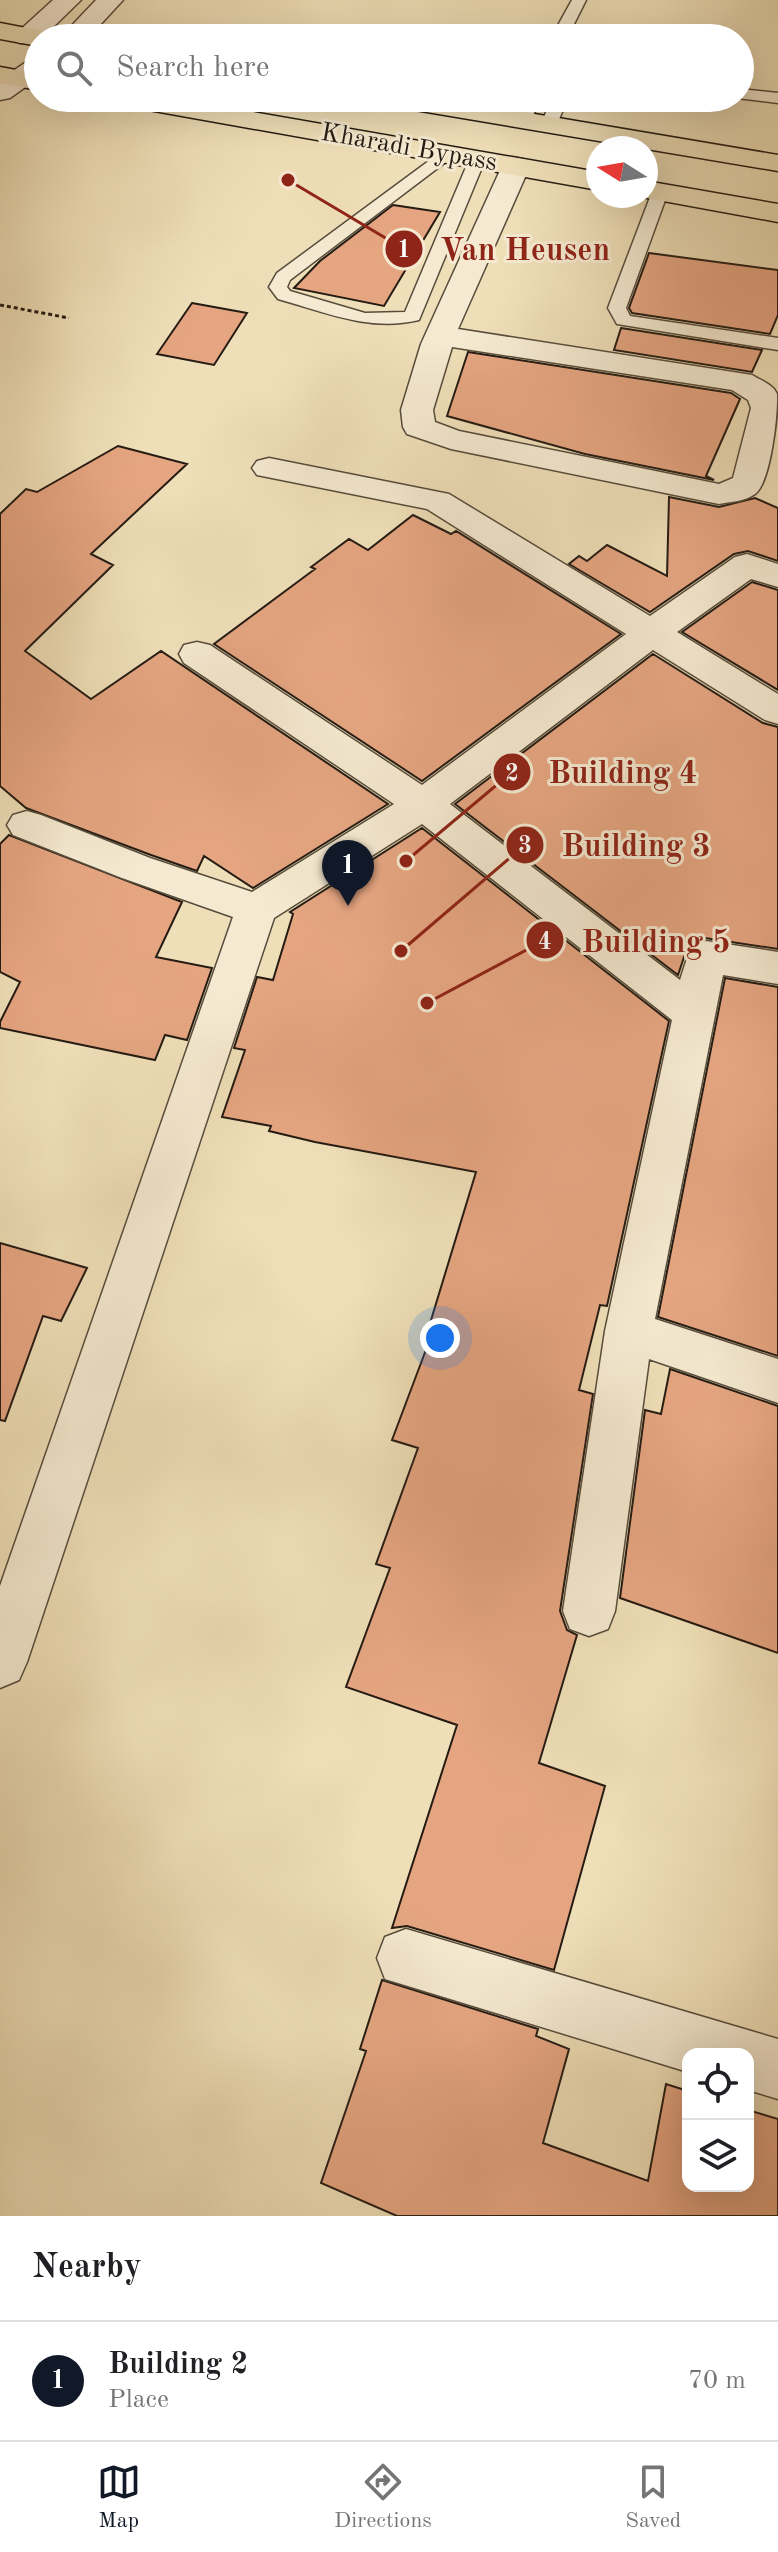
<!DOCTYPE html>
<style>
body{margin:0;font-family:"Old Standard TT",serif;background:#f2f2f2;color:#202124}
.controls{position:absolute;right:24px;bottom:24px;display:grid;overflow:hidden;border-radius:16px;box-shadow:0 8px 32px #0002}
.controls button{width:72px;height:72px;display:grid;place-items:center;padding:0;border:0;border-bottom:2px solid #e0e0e0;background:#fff;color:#202124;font:40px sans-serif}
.compass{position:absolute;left:586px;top:136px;width:72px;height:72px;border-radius:50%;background:#fff;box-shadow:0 8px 32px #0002;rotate:281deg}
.you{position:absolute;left:440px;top:1338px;width:28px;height:28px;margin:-20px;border:6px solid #fff;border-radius:50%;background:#1a73e8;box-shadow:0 0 0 12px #1a73e833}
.badge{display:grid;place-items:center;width:52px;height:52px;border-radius:50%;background:#111827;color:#fff;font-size:26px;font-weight:700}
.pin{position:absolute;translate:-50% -66px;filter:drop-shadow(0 2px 4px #0008)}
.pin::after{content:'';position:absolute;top:42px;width:28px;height:24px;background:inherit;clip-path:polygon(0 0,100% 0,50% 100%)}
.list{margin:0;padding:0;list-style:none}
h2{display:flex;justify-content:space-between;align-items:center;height:104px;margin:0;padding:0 32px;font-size:34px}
h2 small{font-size:26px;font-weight:400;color:#757577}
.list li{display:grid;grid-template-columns:52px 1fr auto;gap:24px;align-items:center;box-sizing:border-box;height:120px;padding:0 32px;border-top:2px solid #e0e0e0}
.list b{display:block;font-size:30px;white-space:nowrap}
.list p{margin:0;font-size:26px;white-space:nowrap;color:#757577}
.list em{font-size:26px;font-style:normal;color:#757577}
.icon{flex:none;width:44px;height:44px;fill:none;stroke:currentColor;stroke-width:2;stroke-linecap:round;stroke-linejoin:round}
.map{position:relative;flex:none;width:778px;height:2216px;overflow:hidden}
.search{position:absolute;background:#fff;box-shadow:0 8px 32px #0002;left:24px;right:24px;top:24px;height:88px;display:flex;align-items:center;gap:20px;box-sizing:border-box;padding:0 28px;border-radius:44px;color:#757577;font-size:30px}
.sheet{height:224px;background:#fff}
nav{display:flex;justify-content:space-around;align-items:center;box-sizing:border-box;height:112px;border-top:2px solid #e0e0e0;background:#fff;font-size:22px;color:#757577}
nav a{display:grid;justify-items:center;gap:4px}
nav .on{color:#111827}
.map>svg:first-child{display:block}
.building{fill:#e5a581;stroke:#241b13;stroke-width:2}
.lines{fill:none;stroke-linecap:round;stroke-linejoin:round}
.service-casing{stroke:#574c3c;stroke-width:3}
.minor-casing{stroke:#574c3c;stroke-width:3}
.tertiary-casing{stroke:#574c3c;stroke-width:3}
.trunk-casing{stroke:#241b13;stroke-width:3}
.path{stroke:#241b13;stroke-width:3;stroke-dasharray:4 3;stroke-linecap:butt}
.service{fill:#f5ead1;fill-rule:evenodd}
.minor{fill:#f5ead1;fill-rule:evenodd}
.tertiary{fill:#f5ead1;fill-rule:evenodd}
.trunk{fill:#efdfb8;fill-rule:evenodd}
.labels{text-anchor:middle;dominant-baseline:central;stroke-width:6;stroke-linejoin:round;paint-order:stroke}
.far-street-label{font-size:26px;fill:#241b13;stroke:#f5ead1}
.leader{fill:none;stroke:#8f2418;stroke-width:3}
.callout-dot{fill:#8f2418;stroke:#f5ead1;stroke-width:3}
.mark-label{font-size:24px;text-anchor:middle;font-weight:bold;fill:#fff}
.callout-label{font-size:32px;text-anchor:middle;font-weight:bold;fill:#8f2418;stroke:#f5ead1;stroke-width:6;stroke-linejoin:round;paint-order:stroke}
</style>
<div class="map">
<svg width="778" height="2216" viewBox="0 0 778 2216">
<rect width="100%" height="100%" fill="#efdfb8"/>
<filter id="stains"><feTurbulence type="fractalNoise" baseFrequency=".0025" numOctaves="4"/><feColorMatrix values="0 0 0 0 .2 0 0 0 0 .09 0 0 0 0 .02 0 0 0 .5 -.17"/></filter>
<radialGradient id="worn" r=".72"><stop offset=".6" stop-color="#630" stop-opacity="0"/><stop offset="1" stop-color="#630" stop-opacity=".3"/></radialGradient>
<!-- building -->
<path class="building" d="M393 205 440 212 384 306 294 288 320 261Z
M649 253 778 270V315L770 334 632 313 629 308Z
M192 303 247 313 214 365 157 354Z
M621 328 762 350 752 372 614 350Z
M468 352 731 393 740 399 706 476 714 480 585 454 447 416Z
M118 446 187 464 91 554 113 565 25 651 91 699 161 651 388 804 253 888 204 856 197 871 151 855 26 808 0 786V514L26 489 37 492Z
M669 497 719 507 755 498 778 508V561L748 551 734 554 650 612 569 564 579 556 587 561 607 545 667 576Z
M413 515 451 534 456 531 621 634 422 781 214 644 315 569 311 567 349 539 368 550Z
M752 582 778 590V690L682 632Z
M653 654 763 723 778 727V949L705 938 688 945 678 975 455 804Z
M422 828 669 1021 607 1306 600 1305 579 1390 593 1394 560 1611 567 1630 577 1635 539 1763 605 1786 554 1970 407 1926 392 1928 457 1725 346 1687 390 1568 376 1564 418 1448 392 1440 433 1331 428 1330 476 1172 315 1142 269 1131 271 1126 222 1117 245 1050 234 1048 257 977 273 980 293 914 290 912Z
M9 835 182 902 156 957 212 968 187 1040 165 1035 155 1060 0 1028V1022L20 982 0 972V844Z
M725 978 778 987V1356L658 1317Z
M0 1243 87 1268 61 1321 43 1316 5 1421 0 1420Z
M670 1369 778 1406V1653L620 1598 645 1410 661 1414Z
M382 1980 538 2029 536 2036 569 2049 543 2143 648 2181 666 2084 688 2091V2186H748V2110L778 2119V2216H397L321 2183 366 2051 360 2049Z"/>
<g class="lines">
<!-- service casing -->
<g class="service-casing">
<path id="service" d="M572 0H586L567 38H551Z
M740 89 778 93V103L737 98H740Z
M525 98H541L531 120 523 125 515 120Z
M552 98H568L557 124 549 129 541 124Z
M445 149 453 154 451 158 290 280 287 287 290 291 365 313 405 312 469 160 471 156H483L485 160 419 320C369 332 325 312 278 299L269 287 277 273Z
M660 187 668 192 626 308 630 316 778 338V350L617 324 608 308 652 192Z"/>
</g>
<!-- minor casing -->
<g class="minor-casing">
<path id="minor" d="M53 0H81L42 38H38L37 43H19L15 37 19 31Z
M96 0H123L88 38H60Z
M516 158 526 160 530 166 458 329 752 375C760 380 774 385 777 394 778 413 771 482 755 494 746 501 730 502 719 504L451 449 407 434 403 427 401 410 421 344 502 166 506 160ZM452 347 732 390 748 400 751 408 733 478 719 484 459 431 435 422 433 410Z
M269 458 449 494 650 616 735 557 747 554 778 564V587L751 579 677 632 778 694V724L765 720 653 650 450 804 680 980 691 946 706 941 778 952V984L723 975 655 1319 778 1359V1403L649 1359 615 1611 608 1629 589 1636 570 1629 563 1611 605 1331 672 1020 422 824 274 918 27 1662 19 1680 0 1688V1586L233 917 122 878 13 835 7 825 13 815 27 811 41 815 150 858 252 892 394 804 184 663 179 654 184 645 197 642 210 645 422 785 626 634 427 509 257 475 252 468 257 461Z
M406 1929 778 2039V2099L748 2090V2054H688V2072L385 1979 377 1958 385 1937Z"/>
</g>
<!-- tertiary casing -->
<g class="tertiary-casing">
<path id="tertiary" d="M38 58V78L10 98 0 100V80L29 60Z"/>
</g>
<!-- trunk casing -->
<g class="trunk-casing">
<path id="trunk" d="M0 23 47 32 51 38H38V46L0 39Z
M0 67 38 74V90L0 83Z
M112 98H172L598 172V190L126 106 116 104Z
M377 98H440L778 155V171L391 106 381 104Z
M646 181 778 204V222L636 196H646Z"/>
</g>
<!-- path -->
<path class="path" d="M0 305 69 318"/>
<!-- service -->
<use href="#service" class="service"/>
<!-- minor -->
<use href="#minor" class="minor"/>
<!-- tertiary -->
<use href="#tertiary" class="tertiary"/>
<!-- trunk -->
<use href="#trunk" class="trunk"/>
</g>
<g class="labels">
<!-- far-street labels -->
<g class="far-street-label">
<text transform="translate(409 148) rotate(10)">Kharadi Bypass</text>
</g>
</g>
<!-- callouts -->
<path class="leader" d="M288 180L404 249M406 861L512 772M401 951L525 845M427 1003L545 940"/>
<g class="callout-dot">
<circle cx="288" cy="180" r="8"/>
<circle cx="406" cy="861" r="8"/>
<circle cx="401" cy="951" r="8"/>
<circle cx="427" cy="1003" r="8"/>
<circle cx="404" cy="249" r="20"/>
<circle cx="512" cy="772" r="20"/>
<circle cx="525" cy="845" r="20"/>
<circle cx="545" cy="940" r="20"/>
</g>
<g class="mark-label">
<text x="404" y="257">1</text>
<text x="512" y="781">2</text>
<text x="525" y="853">3</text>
<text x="545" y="949">4</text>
</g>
<g class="callout-label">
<text x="525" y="260">Van Heusen</text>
<text x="623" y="783">Building 4</text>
<text x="636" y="856">Building 3</text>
<text x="656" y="952">Building 5</text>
</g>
<rect width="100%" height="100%" filter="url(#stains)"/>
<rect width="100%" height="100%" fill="url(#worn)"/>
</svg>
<div class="controls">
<button><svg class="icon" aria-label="locate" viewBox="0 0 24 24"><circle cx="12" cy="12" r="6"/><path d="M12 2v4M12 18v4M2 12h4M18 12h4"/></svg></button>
<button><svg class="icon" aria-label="layers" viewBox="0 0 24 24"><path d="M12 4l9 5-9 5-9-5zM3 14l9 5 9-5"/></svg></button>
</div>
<svg class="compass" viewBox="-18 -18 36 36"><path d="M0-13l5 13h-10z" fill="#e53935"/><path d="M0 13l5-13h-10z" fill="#757577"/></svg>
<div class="you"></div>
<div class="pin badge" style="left:348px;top:906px">1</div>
<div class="search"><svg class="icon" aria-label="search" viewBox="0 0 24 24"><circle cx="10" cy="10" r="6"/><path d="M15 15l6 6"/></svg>Search here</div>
</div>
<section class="sheet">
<h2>Nearby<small></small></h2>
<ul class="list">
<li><span class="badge">1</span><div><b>Building 2</b><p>Place</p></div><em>70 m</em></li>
</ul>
</section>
<nav>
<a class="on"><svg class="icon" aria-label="map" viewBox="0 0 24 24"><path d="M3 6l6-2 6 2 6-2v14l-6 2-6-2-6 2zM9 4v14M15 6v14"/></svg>Map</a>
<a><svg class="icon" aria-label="directions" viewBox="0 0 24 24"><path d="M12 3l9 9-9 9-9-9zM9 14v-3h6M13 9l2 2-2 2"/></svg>Directions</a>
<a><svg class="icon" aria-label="saved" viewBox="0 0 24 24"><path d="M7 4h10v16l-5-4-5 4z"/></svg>Saved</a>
</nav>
